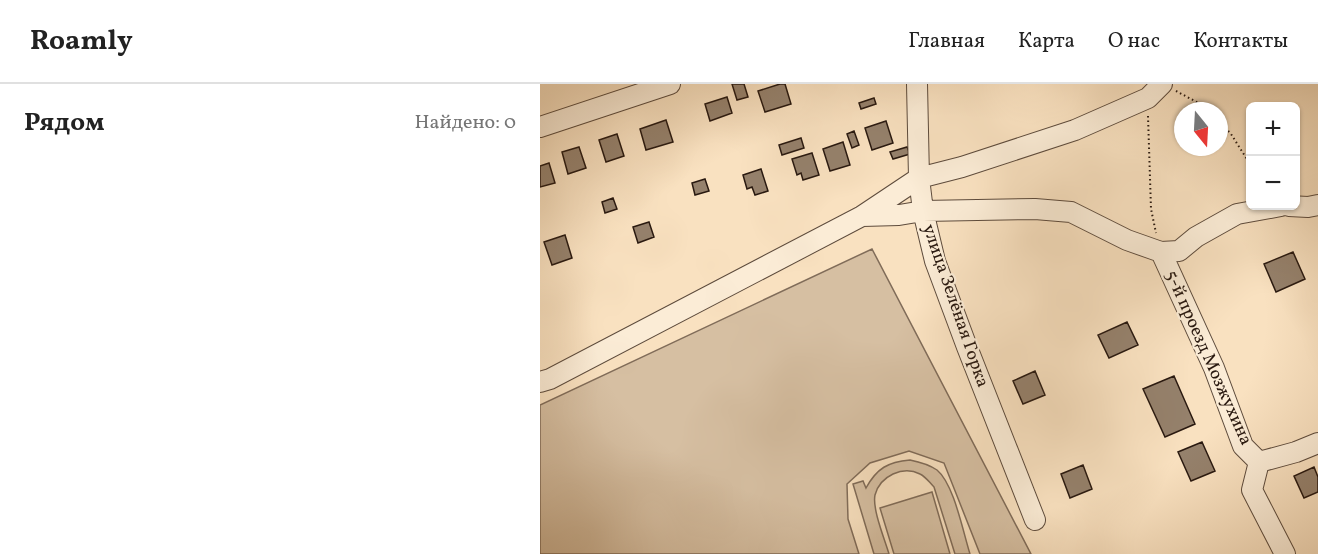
<!DOCTYPE html>
<html lang="ru">
<meta charset="utf-8">
<style>
body{margin:0;font-family:Vollkorn,serif;background:#f2f2f2;color:#222}
.controls{position:absolute;right:18px;top:18px;display:grid;overflow:hidden;border-radius:9px;box-shadow:0 2px 4px #0004}
.controls button{width:54px;height:54px;display:grid;place-items:center;padding:0;border:0;border-bottom:2px solid #e0e0e0;background:#fff;color:#222;font:30px sans-serif}
.compass{position:absolute;left:634px;top:18px;width:54px;height:54px;border-radius:50%;background:#fff;box-shadow:0 2px 4px #0004;rotate:162deg}
.list{margin:0;padding:0;list-style:none}
h2{display:flex;justify-content:space-between;align-items:center;height:78px;margin:0;padding:0 24px;font-size:26px}
h2 small{font-size:20px;font-weight:400;color:#767676}
.map{position:relative;flex:none;width:778px;height:470px;overflow:hidden}
header{display:flex;align-items:center;gap:36px;box-sizing:border-box;height:84px;padding:0 30px;background:#fff;border-bottom:2px solid #e0e0e0}
header strong{font-size:28px}
nav{display:flex;gap:33px;margin-inline-start:auto;font-size:21px}
main{display:flex}
aside{flex:1;background:#fff}
.map>svg:first-child{display:block}
.green{fill:#d6bfa2;stroke:#806c59;stroke-width:1.5}
.building{fill:#95816c;stroke:#291910;stroke-width:1.5}
.lines{fill:none;stroke-linecap:round;stroke-linejoin:round}
.minor-casing{stroke:#5d4b3c;stroke-width:22}
.path{stroke:#291910;stroke-width:2;stroke-dasharray:1.5 3;stroke-linecap:butt}
.minor{stroke:#fbecd6;stroke-width:20}
.labels{text-anchor:middle;dominant-baseline:central;stroke-width:4.5;stroke-linejoin:round;paint-order:stroke}
.street-label{font-size:18px;fill:#291910;stroke:#fbecd6}
</style>
<header>
<strong>Roamly</strong>
<nav><a>Главная</a><a>Карта</a><a>О нас</a><a>Контакты</a></nav>
</header>
<main>
<aside>
<h2>Рядом<small>Найдено: 0</small></h2>
<ul class="list">
</ul>
</aside>
<div class="map">
<svg width="778" height="470" viewBox="0 0 778 470">
<rect width="100%" height="100%" fill="#f9e1c0"/>
<filter id="stains"><feTurbulence type="fractalNoise" baseFrequency=".00333" numOctaves="4"/><feColorMatrix values="0 0 0 0 .2 0 0 0 0 .09 0 0 0 0 .02 0 0 0 .5 -.17"/></filter>
<radialGradient id="worn" r=".72"><stop offset=".6" stop-color="#630" stop-opacity="0"/><stop offset="1" stop-color="#630" stop-opacity=".3"/></radialGradient>
<!-- green -->
<path class="green" d="M332 165 491 470H440L404 379 369 367 330 379 307 400 308 435 319 470H0V321Z
M370 376C380 378 388 380 397 386 414 400 423 448 430 470H415L394 403C389 398 386 393 380 390 363 381 340 392 335 411 332 425 345 456 349 470H334L313 400 323 397 326 404C337 384 348 378 370 376Z
M392 408 410 470H354L340 424Z"/>
<!-- building -->
<path class="building" d="M192 0H204L208 13 197 16Z
M240 0H245L251 20 225 28 218 7Z
M187 13 192 29 170 37 165 20Z
M334 14 336 20 321 25 319 19Z
M126 36 133 58 106 66 100 45Z
M346 37 353 59 332 66 325 44Z
M314 47 319 61 312 64 307 50Z
M77 50 84 72 66 78 59 56Z
M261 54 264 64 242 71 239 61Z
M303 58 310 81 290 87 283 65Z
M39 63 46 84 28 90 22 68Z
M367 63 370 70 353 75 350 68Z
M272 69 279 91 263 96 261 89 257 91 252 75Z
M9 79 15 99 0 103V82Z
M221 85 228 107 215 111 212 103 207 105 203 91Z
M165 95 169 107 155 111 152 99Z
M73 114 77 125 65 129 62 118Z
M109 138 114 153 98 159 93 143Z
M25 151 32 174 12 181 4 158Z
M753 168 765 195 736 208 724 180Z
M587 238 598 261 569 274 558 251Z
M495 287 505 311 483 320 473 297Z
M634 292 655 340 625 353 603 305Z
M662 358 675 387 651 397 638 368Z
M543 381 552 405 530 414 521 390Z
M774 383 778 393V408L764 414 754 392Z"/>
<g class="lines">
<!-- minor casing -->
<g class="minor-casing">
<path id="minor" d="M377 0 379 94 383 127 395 177 427 263 495 436
M0 43 130 0
M749 122 768 123 778 121
M322 132 359 131 383 127 495 125 531 128 587 156 621 168 639 167 656 153 697 130 741 122
M621 168 674 284 703 362 719 378 756 368 778 359
M0 298 10 295 322 132 379 94 422 83 535 46 608 14 622 0
M719 378 712 406 745 470"/>
</g>
<!-- path -->
<path class="path" d="M636 7 666 23 669 27
M608 32 611 125 616 149
M679 37 691 50 710 80"/>
<!-- minor -->
<use href="#minor" class="minor"/>
</g>
<g class="labels">
<!-- street labels -->
<g class="street-label">
<text transform="translate(415 222) rotate(71)">улица Зелёная Горка</text>
<text transform="translate(668 274) rotate(66)">5-й проезд Мозжухина</text>
</g>
</g>
<rect width="100%" height="100%" filter="url(#stains)"/>
<rect width="100%" height="100%" fill="url(#worn)"/>
</svg>
<div class="controls">
<button>+</button>
<button>−</button>
</div>
<svg class="compass" viewBox="-18 -18 36 36"><path d="M0-13l5 13h-10z" fill="#e53935"/><path d="M0 13l5-13h-10z" fill="#767676"/></svg>
</div>
</main>
